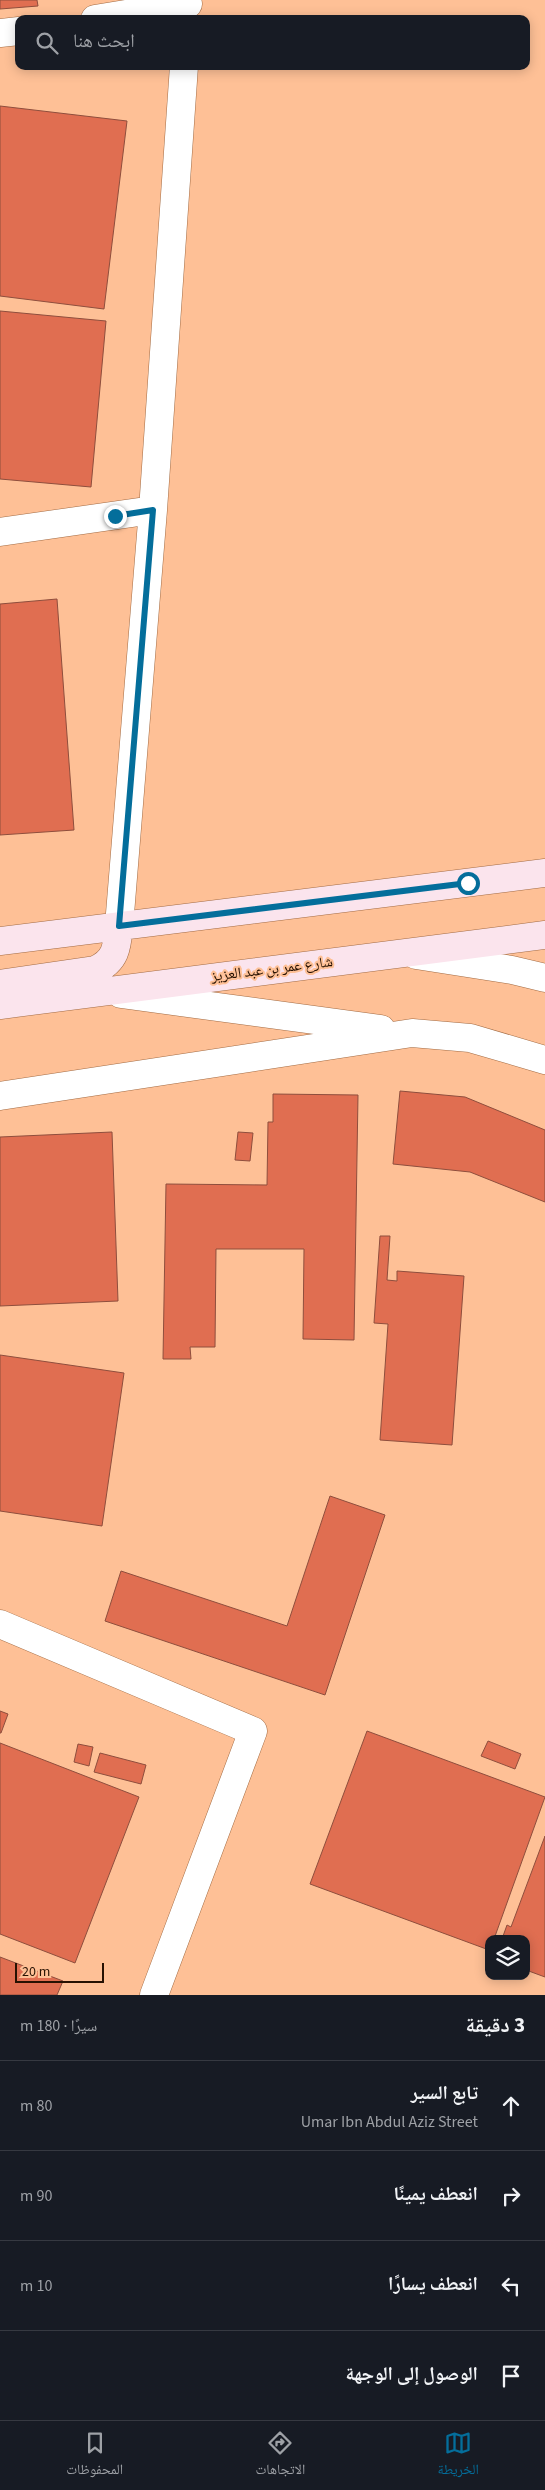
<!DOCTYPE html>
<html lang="ar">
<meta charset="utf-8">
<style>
body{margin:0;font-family:"Source Sans 3","Noto Naskh Arabic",sans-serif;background:#242831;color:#f1f3f6;direction:rtl}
.controls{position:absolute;right:15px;bottom:15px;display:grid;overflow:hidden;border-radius:10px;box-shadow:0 2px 12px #0003}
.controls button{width:45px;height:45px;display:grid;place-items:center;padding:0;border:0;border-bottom:1px solid #363941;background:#171b24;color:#f1f3f6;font:25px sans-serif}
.scale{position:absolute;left:15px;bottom:12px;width:89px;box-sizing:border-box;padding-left:5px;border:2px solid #271102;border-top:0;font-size:14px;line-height:18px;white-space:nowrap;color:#271102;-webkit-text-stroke:4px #fec096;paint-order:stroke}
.stop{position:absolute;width:15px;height:15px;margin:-11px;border:4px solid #046e9b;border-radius:50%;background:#fff}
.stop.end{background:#046e9b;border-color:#fff;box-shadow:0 1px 5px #0008}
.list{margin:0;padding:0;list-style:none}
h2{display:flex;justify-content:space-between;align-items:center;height:65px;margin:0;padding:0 20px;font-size:21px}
h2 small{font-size:16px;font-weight:400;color:#9ea1a6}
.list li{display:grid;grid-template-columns:32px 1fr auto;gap:15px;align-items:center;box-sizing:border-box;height:90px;padding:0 20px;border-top:1px solid #363941}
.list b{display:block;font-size:19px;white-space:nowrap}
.list p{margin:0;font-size:16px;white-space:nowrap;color:#9ea1a6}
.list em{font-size:16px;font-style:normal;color:#9ea1a6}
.icon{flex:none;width:28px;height:28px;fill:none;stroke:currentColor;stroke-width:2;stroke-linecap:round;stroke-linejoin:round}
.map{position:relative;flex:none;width:545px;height:1995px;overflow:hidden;direction:ltr}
.search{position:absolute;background:#171b24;box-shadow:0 2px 12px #0003;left:15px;right:15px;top:15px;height:55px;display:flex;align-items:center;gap:12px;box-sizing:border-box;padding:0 18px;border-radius:10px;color:#9ea1a6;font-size:19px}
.sheet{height:425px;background:#171b24}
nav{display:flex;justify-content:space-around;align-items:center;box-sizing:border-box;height:70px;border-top:1px solid #363941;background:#171b24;font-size:14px;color:#9ea1a6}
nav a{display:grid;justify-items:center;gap:2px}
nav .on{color:#046e9b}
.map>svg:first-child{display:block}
.building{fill:#e06e51;stroke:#8e4e3d}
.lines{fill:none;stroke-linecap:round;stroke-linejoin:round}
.minor-casing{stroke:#a36b43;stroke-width:29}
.tertiary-casing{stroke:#a36b43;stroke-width:29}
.secondary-casing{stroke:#a36b43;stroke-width:29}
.minor{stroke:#fff;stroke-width:28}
.tertiary{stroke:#fff;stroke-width:28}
.secondary{stroke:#fbe4ed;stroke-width:28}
.route{stroke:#046e9b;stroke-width:6}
.labels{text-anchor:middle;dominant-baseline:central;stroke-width:4;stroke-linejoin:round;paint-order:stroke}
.street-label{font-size:15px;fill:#271102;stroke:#fec096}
</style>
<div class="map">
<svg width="545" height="1995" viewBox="0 0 545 1995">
<rect width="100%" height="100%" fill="#fec096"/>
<!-- building -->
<path class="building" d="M0 0H37L38 6 0 9Z
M0 106 127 121 104 309 0 296Z
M0 311 106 321 91 487 0 479Z
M57 599 74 830 0 835V604Z
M400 1091 465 1097 545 1130V1202L470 1172 393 1164Z
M273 1094 358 1095 354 1340 303 1339 304 1249H216L215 1347H190L191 1359H163L166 1184 267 1185 268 1122H273Z
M112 1132 118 1301 0 1306V1137Z
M238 1132 253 1133 250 1161 235 1160Z
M380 1236H390L387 1280 397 1281V1271L464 1276 452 1445 380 1440 388 1324 374 1323Z
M0 1355 124 1373 102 1526 0 1511Z
M330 1496 385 1515 325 1695 105 1621 121 1571 287 1626Z
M0 1711 8 1714 1 1733H0Z
M367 1731 545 1797 494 1939H489V1950L310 1884Z
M488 1741 521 1754 515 1769 481 1756Z
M0 1743 139 1797 75 1963 0 1934Z
M78 1744 93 1747 89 1766 74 1762Z
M100 1753 146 1765 141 1784 94 1772Z
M545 1836V1977L526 1970V1939H502L507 1925 511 1927Z
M0 1957 63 1981 57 1995H0Z"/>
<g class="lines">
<!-- minor casing -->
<g class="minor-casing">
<path id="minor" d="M95 19 188 4
M0 33 19 31
M0 532 153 510
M119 926 153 510 184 66
M121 994 381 1029
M0 1096 412 1033 470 1038 545 1060
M0 1624 253 1731 154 1995"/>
</g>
<!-- tertiary casing -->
<g class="tertiary-casing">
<path id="tertiary" d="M416 955 512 970 545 978"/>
</g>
<!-- secondary casing -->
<g class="secondary-casing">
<path id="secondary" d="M0 941 545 873
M0 984 95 970C116 961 117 947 119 926
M0 1005 545 935"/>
</g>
<!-- minor -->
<use href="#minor" class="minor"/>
<!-- tertiary -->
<use href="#tertiary" class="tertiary"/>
<!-- secondary -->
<use href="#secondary" class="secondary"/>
</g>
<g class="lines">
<!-- route -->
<path class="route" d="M115 516 153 510 119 926 468 883"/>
</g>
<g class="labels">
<!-- street labels -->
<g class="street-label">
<text transform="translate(272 969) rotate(-7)">شارع عمر بن عبد العزيز</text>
</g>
</g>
</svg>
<div class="controls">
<button><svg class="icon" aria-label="layers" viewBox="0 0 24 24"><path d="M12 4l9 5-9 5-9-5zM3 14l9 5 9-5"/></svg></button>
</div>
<div class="scale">20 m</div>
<div class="stop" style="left:468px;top:883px"></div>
<div class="stop end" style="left:115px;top:516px"></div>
<div class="search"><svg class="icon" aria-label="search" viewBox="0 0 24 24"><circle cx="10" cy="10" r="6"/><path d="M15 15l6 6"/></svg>ابحث هنا</div>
</div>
<section class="sheet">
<h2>3 دقيقة<small>سيرًا · 180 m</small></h2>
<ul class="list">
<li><svg class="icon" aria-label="ahead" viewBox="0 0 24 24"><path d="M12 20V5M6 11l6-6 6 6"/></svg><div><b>تابع السير</b><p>Umar Ibn Abdul Aziz Street</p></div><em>80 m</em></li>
<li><svg class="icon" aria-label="right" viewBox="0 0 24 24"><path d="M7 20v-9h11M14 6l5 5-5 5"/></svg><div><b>انعطف يمينًا</b></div><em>90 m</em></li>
<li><svg class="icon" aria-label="left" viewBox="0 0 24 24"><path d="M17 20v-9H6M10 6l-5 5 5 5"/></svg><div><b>انعطف يسارًا</b></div><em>10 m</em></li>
<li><svg class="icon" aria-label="arrive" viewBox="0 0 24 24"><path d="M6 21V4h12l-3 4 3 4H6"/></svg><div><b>الوصول إلى الوجهة</b></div></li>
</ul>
</section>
<nav>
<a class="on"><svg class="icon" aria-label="map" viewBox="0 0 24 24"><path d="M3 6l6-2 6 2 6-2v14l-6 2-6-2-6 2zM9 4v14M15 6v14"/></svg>الخريطة</a>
<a><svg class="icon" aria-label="directions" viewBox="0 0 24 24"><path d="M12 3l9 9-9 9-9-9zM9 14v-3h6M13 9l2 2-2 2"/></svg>الاتجاهات</a>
<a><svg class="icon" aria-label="saved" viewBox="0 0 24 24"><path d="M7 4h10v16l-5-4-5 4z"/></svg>المحفوظات</a>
</nav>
